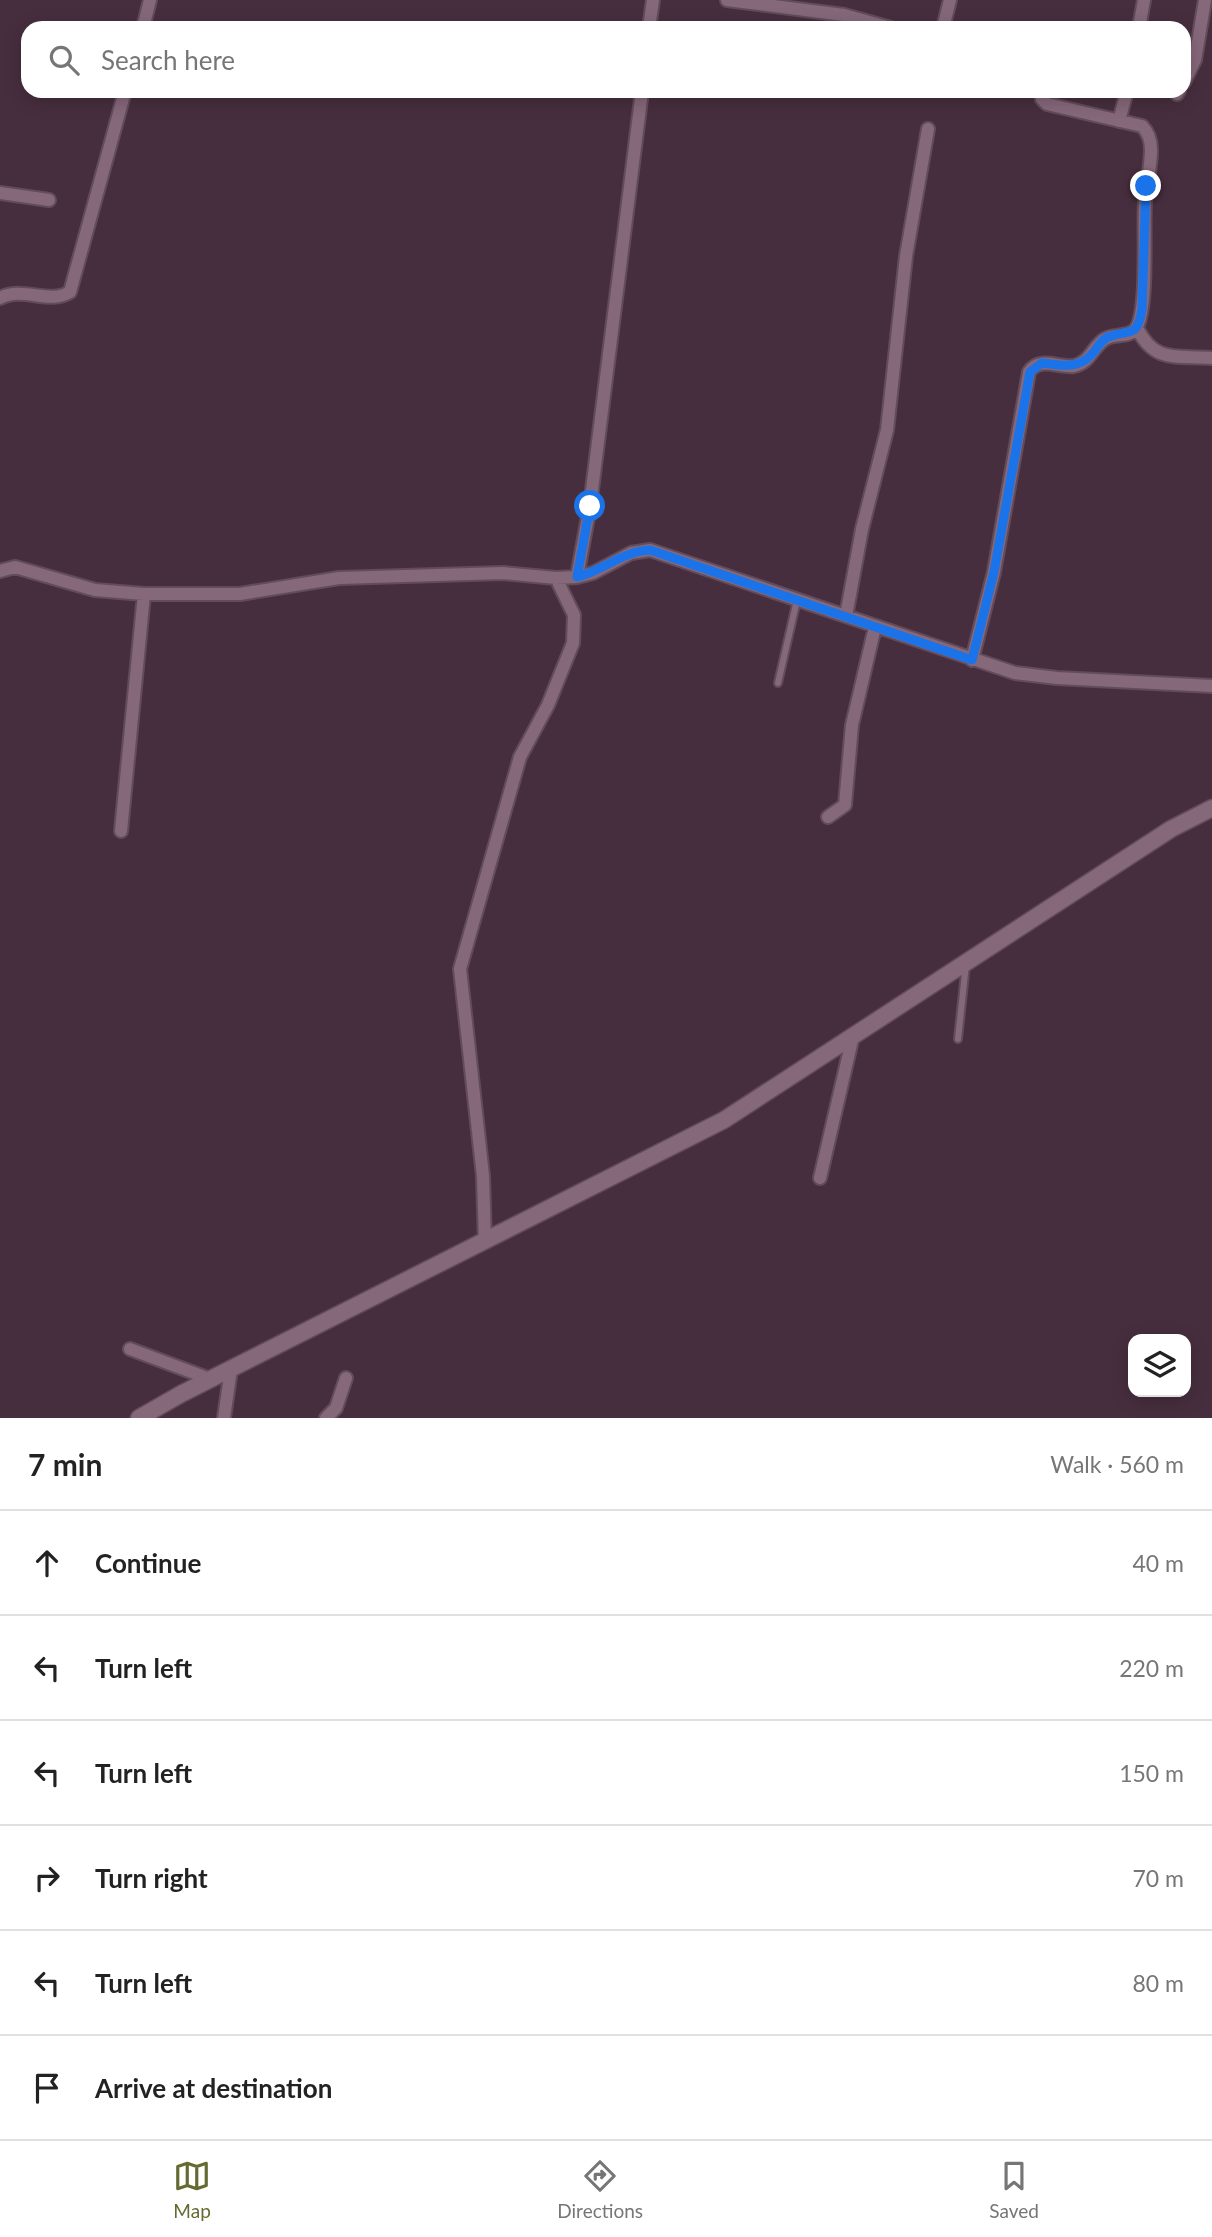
<!DOCTYPE html>
<meta charset="utf-8">
<style>
body{margin:0;font-family:Lato,sans-serif;background:#f2f2f2;color:#222}
.controls{position:absolute;right:21px;bottom:21px;display:grid;overflow:hidden;border-radius:14px;box-shadow:0 4px 18px #0003}
.controls button{width:63px;height:63px;display:grid;place-items:center;padding:0;border:0;border-bottom:2px solid #e0e0e0;background:#fff;color:#222;font:35px sans-serif}
.stop{position:absolute;width:21px;height:21px;margin:-16px;border:5px solid #1a73e8;border-radius:50%;background:#fff}
.stop.end{background:#1a73e8;border-color:#fff;box-shadow:0 2px 7px #0008}
.list{margin:0;padding:0;list-style:none}
h2{display:flex;justify-content:space-between;align-items:center;height:91px;margin:0;padding:0 28px;font-size:30px}
h2 small{font-size:23px;font-weight:400;color:#767676}
.list li{display:grid;grid-template-columns:46px 1fr auto;gap:21px;align-items:center;box-sizing:border-box;height:105px;padding:0 28px;border-top:2px solid #e0e0e0}
.list b{display:block;font-size:26px;white-space:nowrap}
.list em{font-size:23px;font-style:normal;color:#767676}
.icon{flex:none;width:38px;height:38px;fill:none;stroke:currentColor;stroke-width:2;stroke-linecap:round;stroke-linejoin:round}
.map{position:relative;flex:none;width:1212px;height:1418px;overflow:hidden}
.search{position:absolute;background:#fff;box-shadow:0 4px 18px #0003;left:21px;right:21px;top:21px;height:77px;display:flex;align-items:center;gap:18px;box-sizing:border-box;padding:0 24px;border-radius:21px;color:#767676;font-size:26px}
.sheet{height:721px;background:#fff}
nav{display:flex;justify-content:space-around;align-items:center;box-sizing:border-box;height:98px;border-top:2px solid #e0e0e0;background:#fff;font-size:19px;color:#767676}
nav a{display:grid;justify-items:center;gap:4px}
nav .on{color:#656a33}
.map>svg:first-child{display:block}
.lines{fill:none;stroke-linecap:round;stroke-linejoin:round}
.lane-casing{stroke:#624c5a;stroke-width:10}
.street-casing{stroke:#624c5a;stroke-width:16}
.secondary-casing{stroke:#624c5a;stroke-width:19}
.lane{stroke:#86687b;stroke-width:6}
.street{stroke:#86687b;stroke-width:12}
.secondary{stroke:#86687b;stroke-width:16}
.route{stroke:#1a73e8;stroke-width:9}
</style>
<div class="map">
<svg width="1212" height="1418" viewBox="0 0 1212 1418">
<rect width="100%" height="100%" fill="#472e3e"/>
<g class="lines">
<!-- lane casing -->
<g class="lane-casing">
<path id="lane" d="M778 683 797 600
M958 1039 966 964"/>
</g>
<!-- street casing -->
<g class="street-casing">
<path id="street" d="M727 0 844 15 891 28
M143 28 150 0
M649 28 653 0
M943 28 950 0
M1139 28 1144 0
M1184 82 1195 60 1205 0
M1177 94 1179 91
M1119 121 1127 91
M0 193 49 200
M0 298C23 286 49 305 70 292L125 91
M1137 328C1155 364 1176 355 1212 358
M0 571 15 567 95 590 144 594H240L339 578 503 573 556 578 577 577 593 573 631 553 650 550 1015 673 1057 678 1212 686
M577 577 590 506 642 91
M846 616 862 529 887 430 906 256 928 129
M972 660 994 572 1029 372C1040 356 1058 368 1074 366 1090 363 1093 346 1105 339 1115 333 1127 338 1135 330 1149 313 1143 228 1145 203 1146 185 1151 168 1151 150 1151 140 1149 133 1142 126L1047 104 1042 99 1041 91
M828 817 845 805 852 725 875 627
M121 831 144 594
M820 1178 853 1036
M485 1242 483 1176 460 969 520 757 548 705 573 643 574 615 556 578
M130 1349 210 1379
M224 1418 231 1369
M326 1418 336 1408 346 1378"/>
</g>
<!-- secondary casing -->
<g class="secondary-casing">
<path id="secondary" d="M139 1418 181 1394 724 1120 1171 829 1212 808"/>
</g>
<!-- lane -->
<use href="#lane" class="lane"/>
<!-- street -->
<use href="#street" class="street"/>
<!-- secondary -->
<use href="#secondary" class="secondary"/>
</g>
<g class="lines">
<!-- route -->
<path class="route" d="M590 506 577 577C602 571 623 551 650 550L972 660 994 572 1030 372 1042 363C1062 365 1079 370 1093 353 1098 347 1101 340 1108 337 1130 328 1137 340 1142 309L1146 186"/>
</g>
</svg>
<div class="controls">
<button><svg class="icon" aria-label="layers" viewBox="0 0 24 24"><path d="M12 4l9 5-9 5-9-5zM3 14l9 5 9-5"/></svg></button>
</div>
<div class="stop" style="left:590px;top:506px"></div>
<div class="stop end" style="left:1146px;top:186px"></div>
<div class="search"><svg class="icon" aria-label="search" viewBox="0 0 24 24"><circle cx="10" cy="10" r="6"/><path d="M15 15l6 6"/></svg>Search here</div>
</div>
<section class="sheet">
<h2>7 min<small>Walk · 560 m</small></h2>
<ul class="list">
<li><svg class="icon" aria-label="ahead" viewBox="0 0 24 24"><path d="M12 20V5M6 11l6-6 6 6"/></svg><div><b>Continue</b></div><em>40 m</em></li>
<li><svg class="icon" aria-label="left" viewBox="0 0 24 24"><path d="M17 20v-9H6M10 6l-5 5 5 5"/></svg><div><b>Turn left</b></div><em>220 m</em></li>
<li><svg class="icon" aria-label="left" viewBox="0 0 24 24"><path d="M17 20v-9H6M10 6l-5 5 5 5"/></svg><div><b>Turn left</b></div><em>150 m</em></li>
<li><svg class="icon" aria-label="right" viewBox="0 0 24 24"><path d="M7 20v-9h11M14 6l5 5-5 5"/></svg><div><b>Turn right</b></div><em>70 m</em></li>
<li><svg class="icon" aria-label="left" viewBox="0 0 24 24"><path d="M17 20v-9H6M10 6l-5 5 5 5"/></svg><div><b>Turn left</b></div><em>80 m</em></li>
<li><svg class="icon" aria-label="arrive" viewBox="0 0 24 24"><path d="M6 21V4h12l-3 4 3 4H6"/></svg><div><b>Arrive at destination</b></div></li>
</ul>
</section>
<nav>
<a class="on"><svg class="icon" aria-label="map" viewBox="0 0 24 24"><path d="M3 6l6-2 6 2 6-2v14l-6 2-6-2-6 2zM9 4v14M15 6v14"/></svg>Map</a>
<a><svg class="icon" aria-label="directions" viewBox="0 0 24 24"><path d="M12 3l9 9-9 9-9-9zM9 14v-3h6M13 9l2 2-2 2"/></svg>Directions</a>
<a><svg class="icon" aria-label="saved" viewBox="0 0 24 24"><path d="M7 4h10v16l-5-4-5 4z"/></svg>Saved</a>
</nav>
